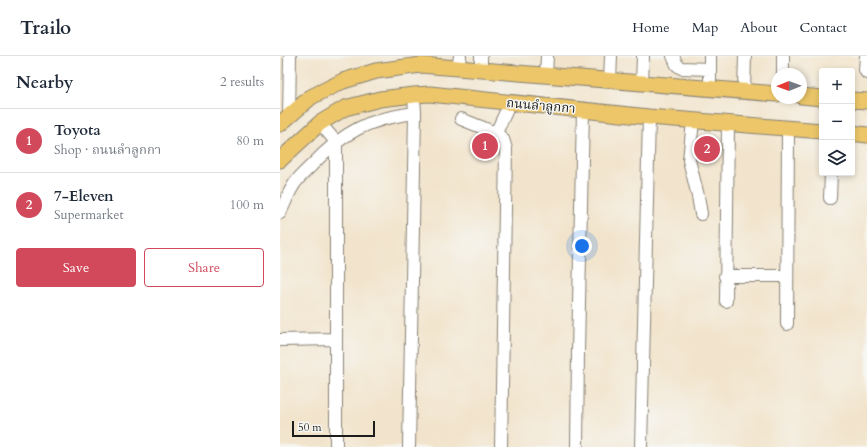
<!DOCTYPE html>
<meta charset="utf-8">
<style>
body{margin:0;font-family:Cardo,"Noto Serif Thai",serif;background:#f6f6f7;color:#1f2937}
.controls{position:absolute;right:12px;top:12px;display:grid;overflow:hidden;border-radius:4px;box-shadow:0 2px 6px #0003}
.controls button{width:36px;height:36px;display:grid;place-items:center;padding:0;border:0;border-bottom:1px solid #e0e1e3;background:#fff;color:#1f2937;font:20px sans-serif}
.compass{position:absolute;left:491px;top:12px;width:36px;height:36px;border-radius:50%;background:#fff;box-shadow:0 2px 6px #0003;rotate:269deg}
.scale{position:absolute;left:12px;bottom:10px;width:83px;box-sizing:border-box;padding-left:4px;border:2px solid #1c1c1c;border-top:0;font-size:11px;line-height:14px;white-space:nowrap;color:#1c1c1c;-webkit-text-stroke:3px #f6f6f2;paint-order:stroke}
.you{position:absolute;left:302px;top:190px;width:14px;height:14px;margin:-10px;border:3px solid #fff;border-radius:50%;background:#1a73e8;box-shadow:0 0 0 6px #1a73e833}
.badge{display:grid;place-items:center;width:26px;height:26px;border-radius:50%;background:#d1495b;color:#fff;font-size:13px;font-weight:700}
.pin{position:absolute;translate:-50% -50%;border:2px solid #fff;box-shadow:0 1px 4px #0006}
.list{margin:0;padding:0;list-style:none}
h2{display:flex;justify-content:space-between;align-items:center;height:52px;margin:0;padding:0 16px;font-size:17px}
h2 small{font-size:13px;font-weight:400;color:#747a83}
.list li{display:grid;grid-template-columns:26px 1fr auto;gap:12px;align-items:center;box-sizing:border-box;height:64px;padding:0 16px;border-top:1px solid #e0e1e3}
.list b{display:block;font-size:15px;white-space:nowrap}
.list p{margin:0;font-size:13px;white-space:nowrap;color:#747a83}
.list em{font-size:13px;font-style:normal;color:#747a83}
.actions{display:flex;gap:8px;padding:12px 16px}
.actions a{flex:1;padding:9px 0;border:1px solid #d1495b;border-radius:4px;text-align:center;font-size:14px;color:#d1495b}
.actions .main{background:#d1495b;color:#fff}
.icon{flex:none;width:22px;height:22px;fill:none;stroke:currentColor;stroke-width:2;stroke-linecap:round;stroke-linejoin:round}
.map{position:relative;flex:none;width:587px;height:391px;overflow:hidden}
header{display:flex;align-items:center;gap:24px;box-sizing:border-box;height:56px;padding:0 20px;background:#fff;border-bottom:1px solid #e0e1e3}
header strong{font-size:19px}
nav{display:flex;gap:22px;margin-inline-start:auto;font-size:14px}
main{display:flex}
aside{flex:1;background:#fff}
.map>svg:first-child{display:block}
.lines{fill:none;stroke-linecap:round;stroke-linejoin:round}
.minor-casing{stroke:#878074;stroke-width:14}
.major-casing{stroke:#878074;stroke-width:17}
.minor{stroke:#fff;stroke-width:12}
.major{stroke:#ecc669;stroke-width:15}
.labels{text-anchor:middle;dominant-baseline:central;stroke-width:3;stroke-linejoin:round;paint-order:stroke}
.street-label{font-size:13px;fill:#1c1c1c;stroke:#f6f6f2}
</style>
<header>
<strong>Trailo</strong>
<nav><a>Home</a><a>Map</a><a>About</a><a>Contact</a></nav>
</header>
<main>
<aside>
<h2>Nearby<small>2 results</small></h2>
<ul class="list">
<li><span class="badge">1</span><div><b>Toyota</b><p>Shop · ถนนลำลูกกา</p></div><em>80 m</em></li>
<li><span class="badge">2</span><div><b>7-Eleven</b><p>Supermarket</p></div><em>100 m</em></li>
</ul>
<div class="actions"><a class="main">Save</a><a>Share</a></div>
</aside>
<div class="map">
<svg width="587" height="391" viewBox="0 0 587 391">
<rect width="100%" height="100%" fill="#f6f6f2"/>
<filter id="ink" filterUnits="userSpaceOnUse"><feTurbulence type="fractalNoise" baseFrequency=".025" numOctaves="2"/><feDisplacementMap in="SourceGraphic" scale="8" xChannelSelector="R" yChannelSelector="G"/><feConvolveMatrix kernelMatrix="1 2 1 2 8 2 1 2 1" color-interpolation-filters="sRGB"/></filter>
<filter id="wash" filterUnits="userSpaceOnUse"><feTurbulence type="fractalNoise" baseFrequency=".012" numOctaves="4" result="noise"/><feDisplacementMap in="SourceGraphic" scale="16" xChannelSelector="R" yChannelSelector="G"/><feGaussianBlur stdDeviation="0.9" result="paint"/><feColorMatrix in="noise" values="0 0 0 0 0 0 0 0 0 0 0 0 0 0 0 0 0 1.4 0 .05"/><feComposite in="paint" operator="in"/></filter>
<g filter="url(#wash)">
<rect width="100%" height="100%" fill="#f2e4cc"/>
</g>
<g filter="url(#ink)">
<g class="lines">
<!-- minor casing -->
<g class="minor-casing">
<path id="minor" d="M393 0 397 9 401 12 430 13
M586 0 585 14 587 17
M178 12 180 0
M201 14V0
M503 18V0
M266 20 267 0
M330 25 331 0
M362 27 363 0
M430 32V0
M464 35 465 0
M9 60 10 0
M181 63 216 77 223 83 226 93 221 391
M413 65 409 104 418 140 421 158
M40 67 56 86V391
M216 77 230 47
M550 142 551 117
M0 157C5 147 9 135 15 127 20 120 26 115 32 109 63 76 90 62 135 57
M445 220H507
M446 245 448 67
M507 268 508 73
M0 284 56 283
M129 391 135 57 134 39
M297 391 298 296 303 54
M361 391 369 61"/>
</g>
<!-- major casing -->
<g class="major-casing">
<path id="major" d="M521 40 542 42
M572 44 587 45
M0 68 31 41 63 25 96 15 141 9 497 38
M572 77 587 79
M0 104 40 67 65 52 100 43 134 39 150 38 369 61 542 75"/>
</g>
<!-- minor -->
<use href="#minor" class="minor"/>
<!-- major -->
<use href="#major" class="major"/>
</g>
</g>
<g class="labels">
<!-- street labels -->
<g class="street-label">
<text transform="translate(261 50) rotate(5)">ถนนลำลูกกา</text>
</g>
</g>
</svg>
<div class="controls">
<button>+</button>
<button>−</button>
<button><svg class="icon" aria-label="layers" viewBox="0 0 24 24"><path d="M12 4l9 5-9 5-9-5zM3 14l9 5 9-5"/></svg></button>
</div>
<svg class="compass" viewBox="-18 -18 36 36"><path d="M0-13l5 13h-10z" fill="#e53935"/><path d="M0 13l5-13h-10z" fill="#747a83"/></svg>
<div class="scale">50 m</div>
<div class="you"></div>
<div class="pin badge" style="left:205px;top:90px">1</div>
<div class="pin badge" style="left:427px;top:93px">2</div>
</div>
</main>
